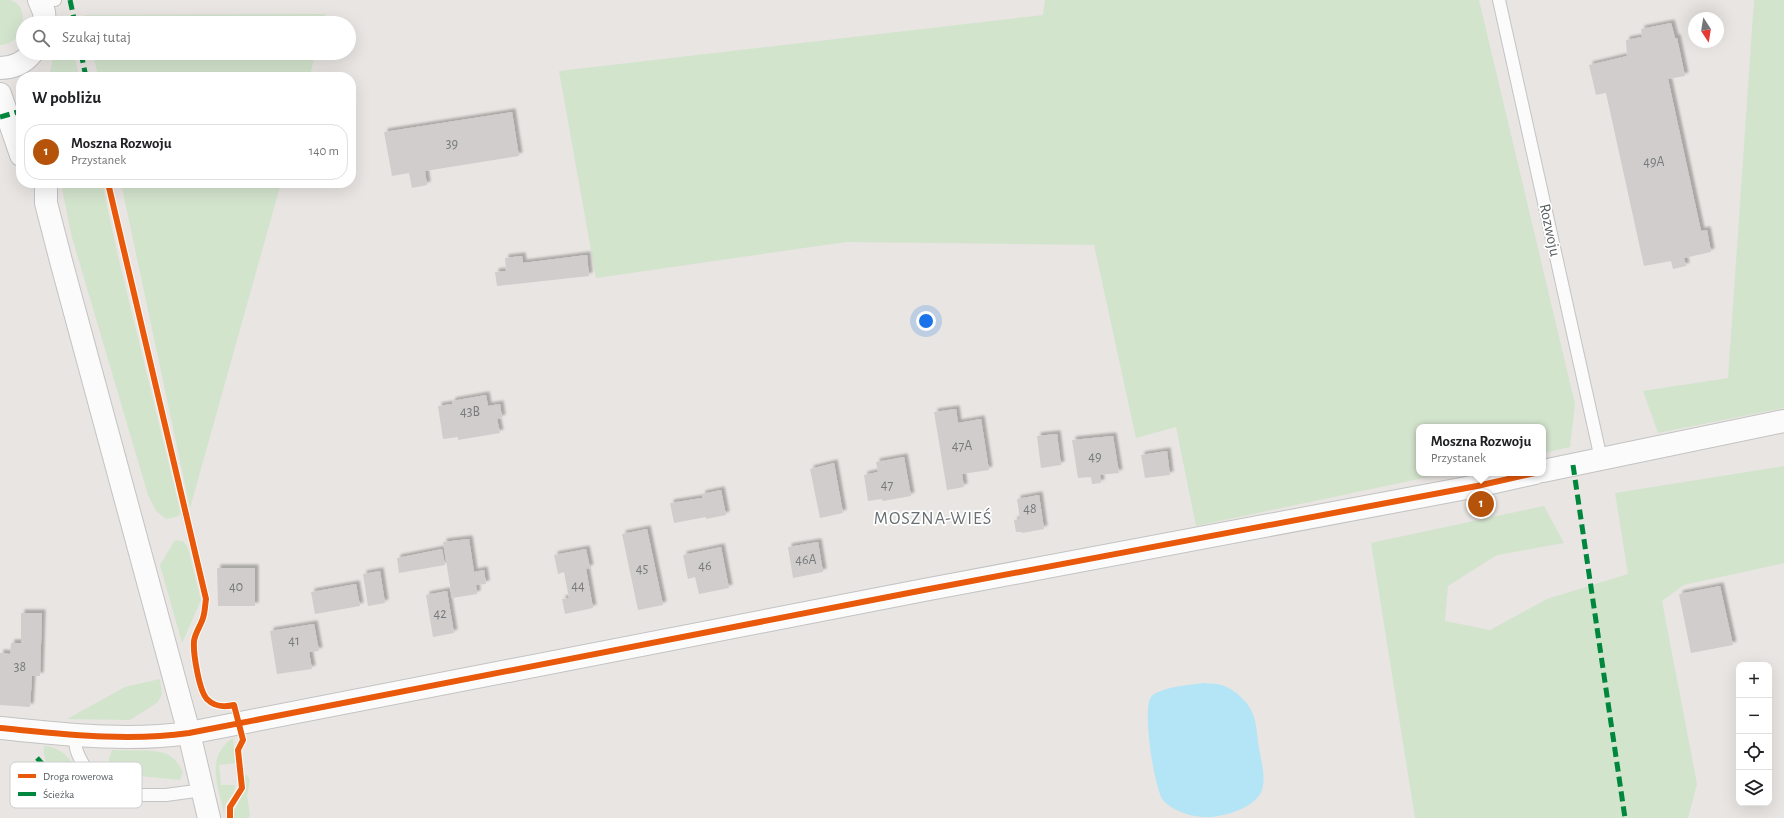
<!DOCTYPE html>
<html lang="pl">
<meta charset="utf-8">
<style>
body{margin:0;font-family:"Alegreya Sans",sans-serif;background:#f2f2f2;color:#202124}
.controls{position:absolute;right:12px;bottom:12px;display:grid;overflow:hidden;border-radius:8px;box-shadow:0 4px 16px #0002}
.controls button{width:36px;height:36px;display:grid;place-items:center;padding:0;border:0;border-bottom:1px solid #e0e0e0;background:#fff;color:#202124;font:20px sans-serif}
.compass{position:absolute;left:1688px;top:12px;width:36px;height:36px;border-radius:50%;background:#fff;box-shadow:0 4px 16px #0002;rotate:168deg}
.you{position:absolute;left:926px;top:321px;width:14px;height:14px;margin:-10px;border:3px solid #fff;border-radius:50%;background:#1a73e8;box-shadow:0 0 0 6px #1a73e833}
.badge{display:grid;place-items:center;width:26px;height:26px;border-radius:50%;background:#b45309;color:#fff;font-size:13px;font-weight:700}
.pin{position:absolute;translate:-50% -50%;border:2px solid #fff;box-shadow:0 1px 4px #0006}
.popup{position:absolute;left:1416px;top:424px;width:130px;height:52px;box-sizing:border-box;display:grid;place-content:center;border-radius:8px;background:#fff;filter:drop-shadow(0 1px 3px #0005);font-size:13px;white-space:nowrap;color:#757577}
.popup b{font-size:15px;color:#202124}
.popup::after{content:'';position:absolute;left:50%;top:100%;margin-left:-8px;border:8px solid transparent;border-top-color:#fff}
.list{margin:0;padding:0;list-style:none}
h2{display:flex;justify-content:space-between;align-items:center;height:52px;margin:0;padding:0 16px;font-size:17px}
h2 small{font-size:13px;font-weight:400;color:#757577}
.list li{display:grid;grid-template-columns:26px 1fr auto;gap:12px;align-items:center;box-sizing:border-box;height:56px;margin:0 8px 8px;padding:0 8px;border:1px solid #e0e0e0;border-radius:16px}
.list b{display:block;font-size:15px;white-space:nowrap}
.list p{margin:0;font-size:13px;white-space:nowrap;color:#757577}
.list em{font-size:13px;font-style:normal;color:#757577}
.icon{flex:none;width:22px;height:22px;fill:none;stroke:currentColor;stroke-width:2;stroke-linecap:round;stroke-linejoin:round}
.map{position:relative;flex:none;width:1784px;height:818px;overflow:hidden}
.search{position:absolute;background:#fff;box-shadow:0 4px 16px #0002;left:16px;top:16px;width:340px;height:44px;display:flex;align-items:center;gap:10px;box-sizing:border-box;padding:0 14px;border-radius:22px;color:#757577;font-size:15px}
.panel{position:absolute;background:#fff;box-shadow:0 4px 16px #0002;left:16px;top:72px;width:340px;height:116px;border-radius:16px}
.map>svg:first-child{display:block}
.green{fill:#d3e4cd}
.water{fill:#b3e5f6}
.building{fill:#d0cdcc;filter:url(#shadow)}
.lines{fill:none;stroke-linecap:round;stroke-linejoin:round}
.lane-casing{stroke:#c3c3c3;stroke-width:14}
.street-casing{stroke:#c3c3c3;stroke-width:24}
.secondary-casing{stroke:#c3c3c3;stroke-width:24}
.lane{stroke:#fcfbfb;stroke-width:12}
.street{stroke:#fcfbfb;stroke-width:22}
.secondary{stroke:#fcfbfb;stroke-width:22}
.quiet{stroke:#00873e;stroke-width:5;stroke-dasharray:10 5;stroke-linecap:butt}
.cycleway-casing{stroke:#fff;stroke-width:8}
.cycleway{stroke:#e8590c;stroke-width:6}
.labels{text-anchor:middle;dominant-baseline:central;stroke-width:3.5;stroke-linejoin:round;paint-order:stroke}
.number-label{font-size:14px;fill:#777a7c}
.street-label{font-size:16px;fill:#585d60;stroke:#fff}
.quarter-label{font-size:18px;letter-spacing:1px;fill:#696f72;stroke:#fff}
.key{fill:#fff;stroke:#cdcecf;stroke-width:1}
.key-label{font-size:11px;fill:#585d60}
</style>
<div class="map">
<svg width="1784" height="818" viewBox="0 0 1784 818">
<defs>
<filter id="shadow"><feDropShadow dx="3.5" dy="-3.5" stdDeviation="1" flood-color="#0004"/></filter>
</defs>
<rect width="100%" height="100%" fill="#e8e5e2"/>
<!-- green -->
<path class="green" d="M0 0C3 0 7 0 10 0 30 4 27 44 0 45Z
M1045 0H1479L1575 404 1570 447 1543 453V427H1419V473H1447L1196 526 1176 427 1136 438 1094 245 846 242 596 278 559 71 1043 15Z
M1754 0H1784V408L1658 433 1643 391 1728 378Z
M325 14 323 23H87L85 15Z
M54 53H74L79 77H49Z
M93 53H315L310 77H98Z
M61 183H102L118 256 181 514 176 517 166 519 156 511 148 495 71 234Z
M121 183H281L190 508Z
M1784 466V563L1684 585 1662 601 1697 784 1688 818H1415L1371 543 1544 506 1564 543 1497 555 1448 586 1445 621 1490 630 1547 599 1628 574 1615 493Z
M175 540 183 541 188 548 201 600 182 643 160 565Z
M160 679 162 694 158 702 130 720 67 719 125 687Z
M233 738 235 763 219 765 221 785H235C235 794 231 796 226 803 225 805 224 810 224 813 218 785 205 757 233 738Z
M44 746C61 747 70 758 78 772L70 779 65 775 58 776C48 765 43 762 44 746Z
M112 750C126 751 157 748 169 755 176 759 179 765 183 772L180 780 119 774 109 769V759Z
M245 775H247L250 780 247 795 250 815 248 818H233L234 811 245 790Z"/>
<!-- water -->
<path class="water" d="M1203 683C1209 684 1218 683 1224 686 1235 690 1247 701 1252 712 1257 722 1257 737 1259 748 1261 761 1266 776 1262 790 1256 807 1227 816 1210 817 1196 818 1173 812 1163 800 1154 788 1142 709 1151 697 1159 687 1191 685 1203 683Z"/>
<!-- building -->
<path class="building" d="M1671 23 1675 38H1677L1685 76 1668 79 1701 231 1707 230 1711 252 1684 258 1686 266 1673 269 1671 261 1644 266 1606 93 1596 95 1589 65 1627 56 1626 40 1642 37 1641 29Z
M512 112 519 156 425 171 427 185 412 188 409 173 392 176 384 132Z
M587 255 589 276 497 286 495 272 506 271 505 258 522 256 523 263Z
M486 395 488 406 500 404 502 418 497 419 500 433 458 440V437L443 439 438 406 452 404V401Z
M956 409 958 423 981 419 989 470 962 474 964 487 947 490 934 412Z
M1057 434 1061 465 1041 468 1037 436Z
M1113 436 1119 473 1100 475 1101 483 1092 484 1091 477 1078 478 1072 440Z
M1167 451 1170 475 1145 478 1141 455Z
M904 457 911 496 883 501 882 499 868 501 864 475 878 472 876 462Z
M834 463 843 513 820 518 810 469Z
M721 490 726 515 706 519V517L674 523 670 503 702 498V494Z
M1039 495 1044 529 1022 533V532H1016L1014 520 1020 519 1017 499Z
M647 529 663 605 638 610 622 534Z
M469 539 474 572 484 570 486 584 476 585 477 594 452 598 443 542Z
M818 542 823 572 793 578 788 547Z
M721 547 729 588 699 594 695 577 688 579 683 555Z
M442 549 445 565 399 573 397 558Z
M586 549 590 568 586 569 593 608 565 614 562 599 569 598 564 572 558 574 554 555Z
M217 568H255V606H218Z
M380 571 385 603 368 606 363 574Z
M356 584 360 606 315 614 311 592Z
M1720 586 1733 645 1691 653 1679 594Z
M447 591 454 633 433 637 426 595Z
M21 613H42L40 676H32L30 707 0 705V653L10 654 11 643H21Z
M314 624 319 651 309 652 312 669 277 674 270 631Z"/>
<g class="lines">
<!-- lane casing -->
<g class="lane-casing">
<path id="lane" d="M1499 0 1601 459
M41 3 55 0
M76 735C76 739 75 744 76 748 79 761 101 794 114 795H166L203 790"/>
</g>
<!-- street casing -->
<g class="street-casing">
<path id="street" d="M1543 471 1784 421
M0 728C63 734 126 742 189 733L924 590 1477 486 1535 473"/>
</g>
<!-- secondary casing -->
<g class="secondary-casing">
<path id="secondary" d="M39 0 44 12 45 23
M0 68C13 68 24 63 32 53
M0 94 21 155
M46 183V203L61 261 189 733 209 818"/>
</g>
<!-- lane -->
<use href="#lane" class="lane"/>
<!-- street -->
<use href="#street" class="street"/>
<!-- secondary -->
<use href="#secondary" class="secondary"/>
<!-- quiet -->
<path class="quiet" d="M70 0 75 23
M81 53 86 77
M0 117 21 111
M1573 465 1625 818
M37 758 60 783 79 787 95 780"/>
<!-- cycleway casing -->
<g class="cycleway-casing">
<path id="cycleway" d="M108 183 206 599C205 605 205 612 203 618 201 625 195 633 194 641 193 652 199 693 208 700 215 707 225 707 234 705L243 740 238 750 242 788 230 807V818
M0 728C63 734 126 742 189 733L924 590 1477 486 1535 473"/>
</g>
<!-- cycleway -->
<use href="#cycleway" class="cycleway"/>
</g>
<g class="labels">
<!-- number labels -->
<g class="number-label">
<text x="452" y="144">39</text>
<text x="1654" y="162">49A</text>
<text x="470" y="412">43B</text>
<text x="962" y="446">47A</text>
<text x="1095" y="457">49</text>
<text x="887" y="485">47</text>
<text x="1030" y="509">48</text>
<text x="806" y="560">46A</text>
<text x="705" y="566">46</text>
<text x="642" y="569">45</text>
<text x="578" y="586">44</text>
<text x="236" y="587">40</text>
<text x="440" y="614">42</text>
<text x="294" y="641">41</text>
<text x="20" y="667">38</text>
</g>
<!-- street labels -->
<g class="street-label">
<text transform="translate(1550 230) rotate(78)">Rozwoju</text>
</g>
<!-- quarter labels -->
<g class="quarter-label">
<text x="933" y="519">MOSZNA-WIEŚ</text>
</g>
</g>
<!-- legend -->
<rect x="10" y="762" width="132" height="46" rx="6" class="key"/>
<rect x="18" y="774" width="18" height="4" fill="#e8590c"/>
<rect x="18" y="792" width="18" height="4" fill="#00873e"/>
<g class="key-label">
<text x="43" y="780">Droga rowerowa</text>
<text x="43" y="798">Ścieżka</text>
</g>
</svg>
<div class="controls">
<button>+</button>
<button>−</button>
<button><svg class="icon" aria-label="locate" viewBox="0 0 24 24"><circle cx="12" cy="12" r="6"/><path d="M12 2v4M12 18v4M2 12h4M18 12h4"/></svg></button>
<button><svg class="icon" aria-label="layers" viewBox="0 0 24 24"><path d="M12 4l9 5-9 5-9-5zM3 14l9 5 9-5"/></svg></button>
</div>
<svg class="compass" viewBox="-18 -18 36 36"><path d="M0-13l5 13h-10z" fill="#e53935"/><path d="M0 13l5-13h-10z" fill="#757577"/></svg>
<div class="you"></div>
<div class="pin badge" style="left:1481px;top:504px">1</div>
<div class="popup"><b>Moszna Rozwoju</b>Przystanek</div>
<div class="search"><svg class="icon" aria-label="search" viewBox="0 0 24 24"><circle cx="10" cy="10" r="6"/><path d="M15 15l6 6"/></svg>Szukaj tutaj</div>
<section class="panel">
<h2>W pobliżu<small></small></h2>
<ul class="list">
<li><span class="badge">1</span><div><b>Moszna Rozwoju</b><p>Przystanek</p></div><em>140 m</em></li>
</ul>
</section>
</div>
